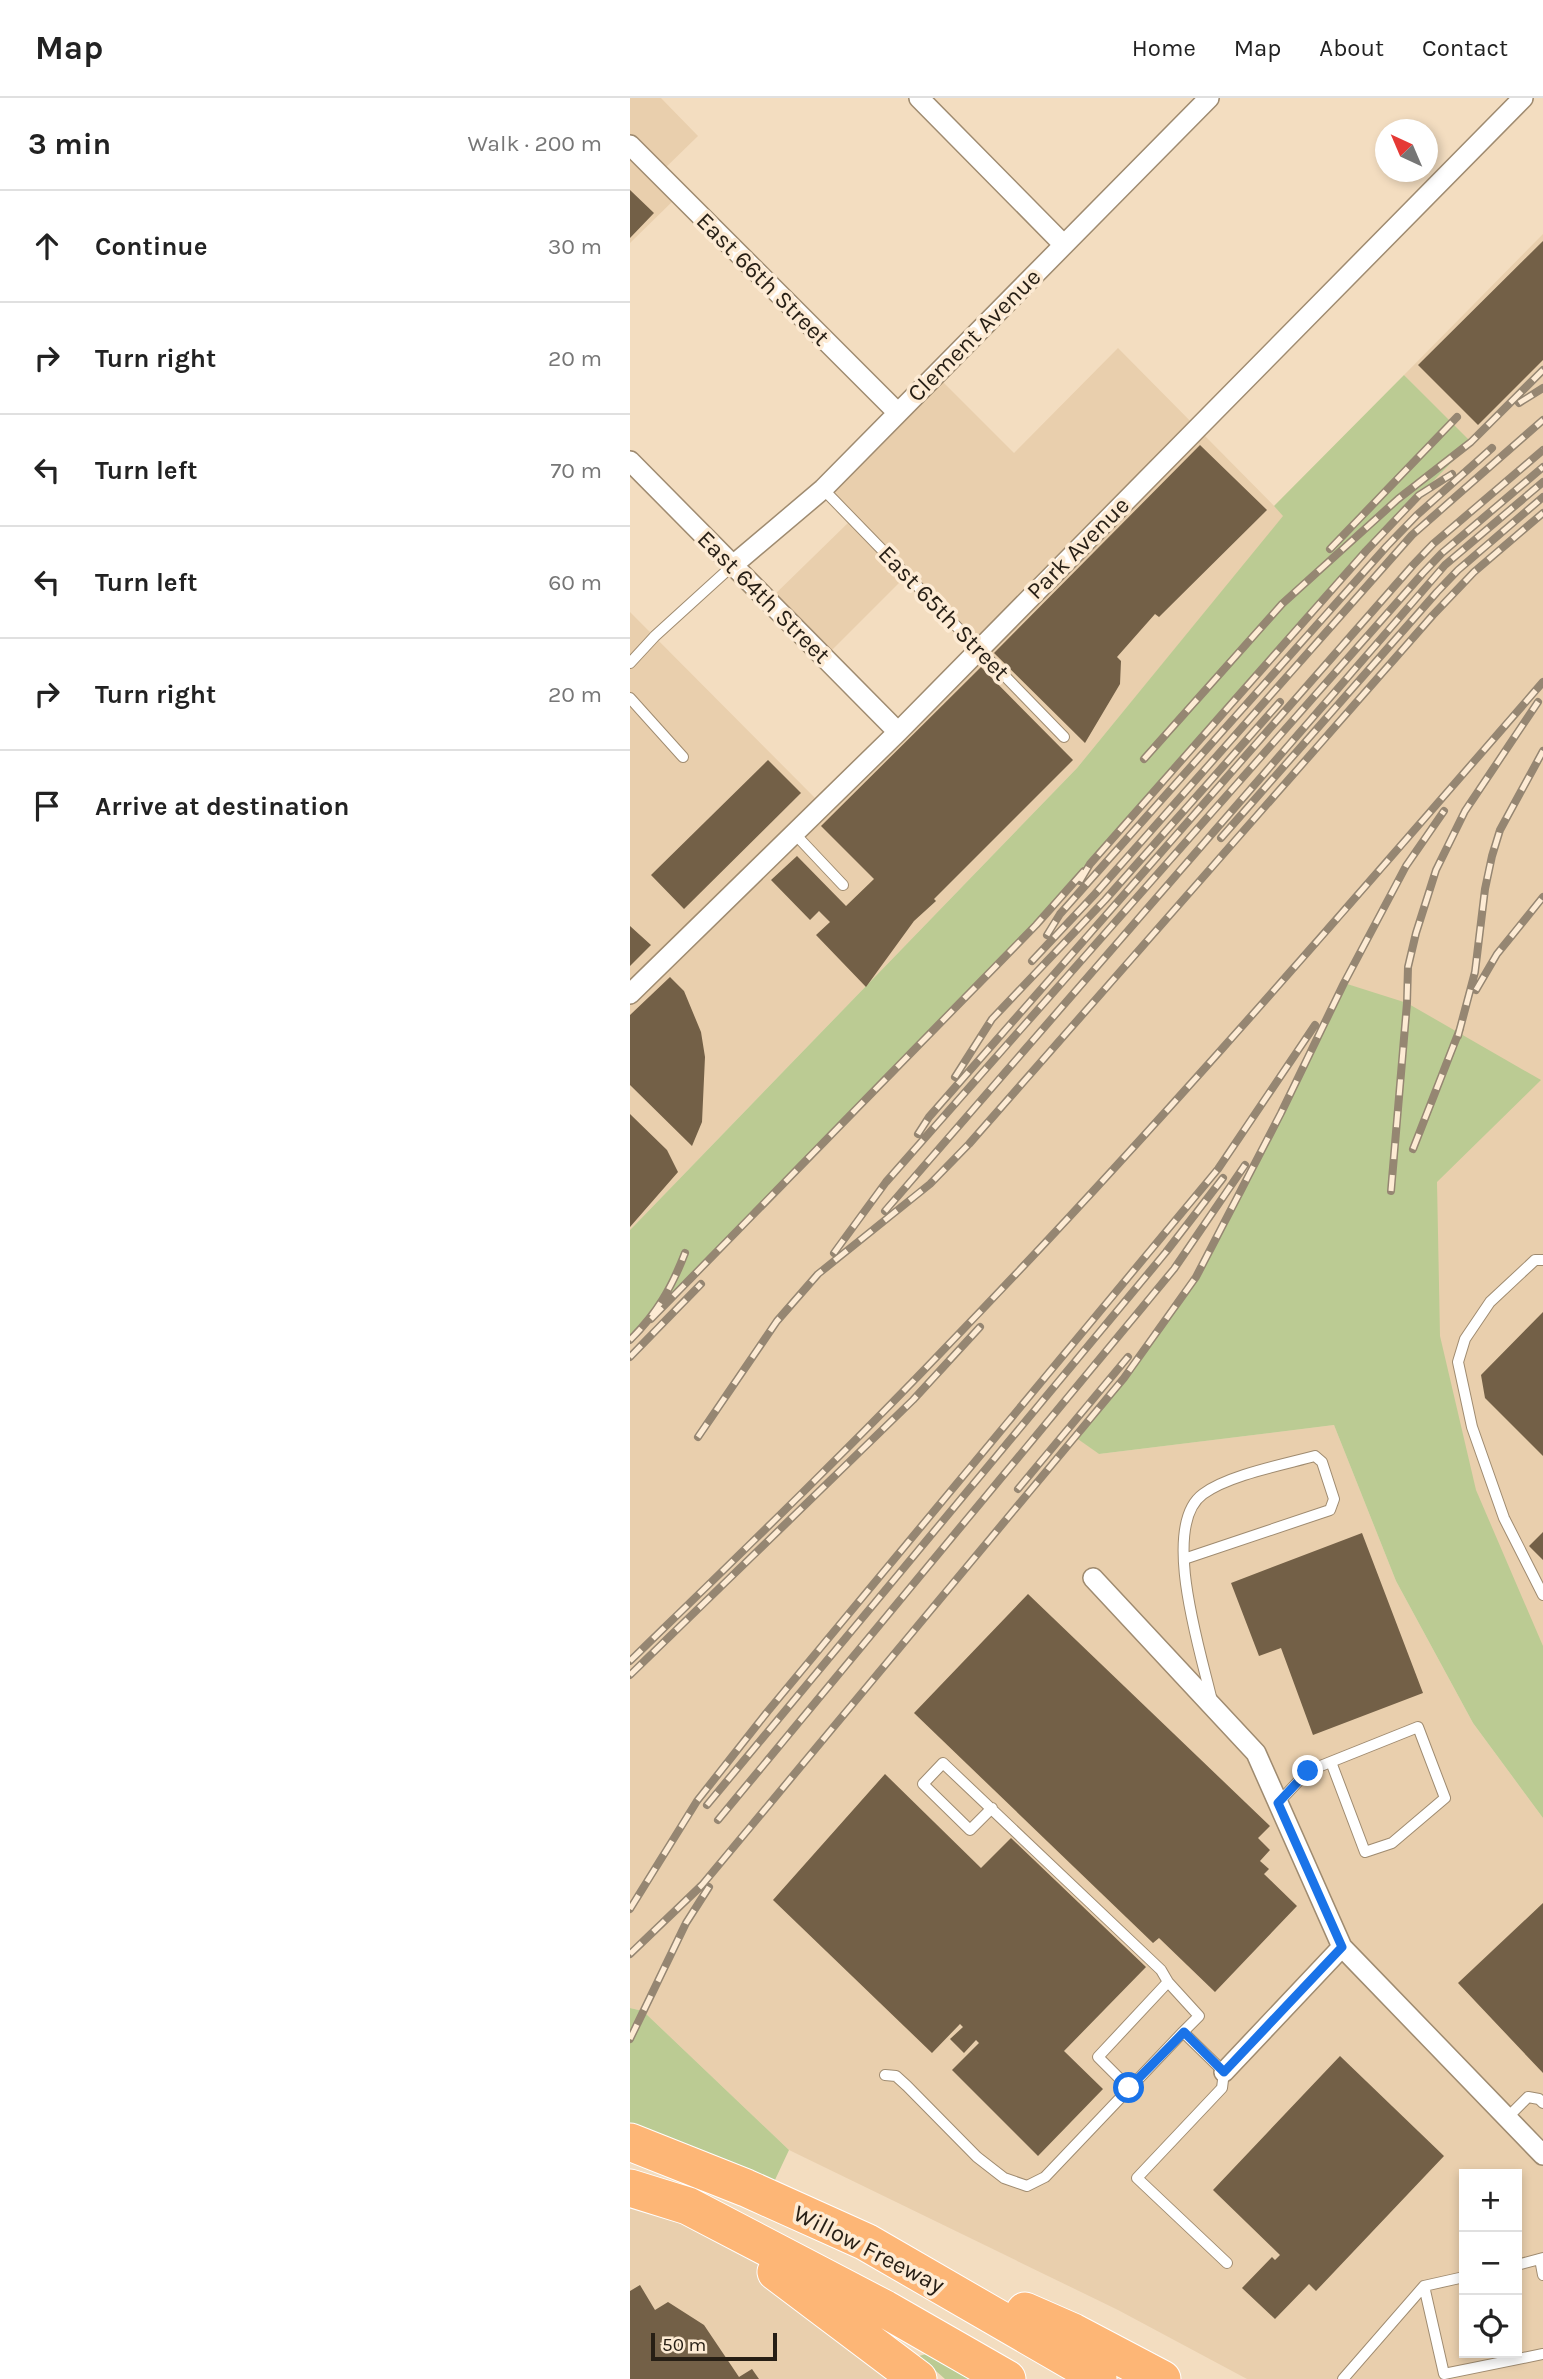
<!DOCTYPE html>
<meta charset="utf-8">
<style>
body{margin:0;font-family:Karla,sans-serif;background:#f2f2f2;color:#222}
.controls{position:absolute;right:21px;bottom:21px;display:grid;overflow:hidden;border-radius:0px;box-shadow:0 4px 10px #0003}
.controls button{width:63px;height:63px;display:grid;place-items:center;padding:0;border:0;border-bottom:2px solid #e0e0e0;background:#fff;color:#222;font:35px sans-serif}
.compass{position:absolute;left:745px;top:21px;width:63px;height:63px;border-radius:50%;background:#fff;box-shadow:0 4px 10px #0003;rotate:316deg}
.scale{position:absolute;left:21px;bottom:18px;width:126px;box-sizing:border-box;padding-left:7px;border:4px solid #271f15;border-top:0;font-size:19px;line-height:24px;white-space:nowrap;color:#271f15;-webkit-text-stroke:5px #fdebd4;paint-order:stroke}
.stop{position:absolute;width:21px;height:21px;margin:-16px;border:5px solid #1a73e8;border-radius:50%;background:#fff}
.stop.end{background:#1a73e8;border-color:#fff;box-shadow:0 2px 7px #0008}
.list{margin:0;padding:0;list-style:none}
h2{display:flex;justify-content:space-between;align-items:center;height:91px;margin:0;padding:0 28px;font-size:30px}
h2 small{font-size:23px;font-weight:400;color:#767676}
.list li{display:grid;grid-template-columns:46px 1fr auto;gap:21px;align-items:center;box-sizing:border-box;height:112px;padding:0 28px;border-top:2px solid #e0e0e0}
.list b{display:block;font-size:26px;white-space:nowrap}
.list em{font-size:23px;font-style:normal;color:#767676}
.icon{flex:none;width:38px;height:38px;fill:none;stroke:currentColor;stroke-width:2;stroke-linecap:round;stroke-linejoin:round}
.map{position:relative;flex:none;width:913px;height:2281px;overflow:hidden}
header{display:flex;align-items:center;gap:42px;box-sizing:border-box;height:98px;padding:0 35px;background:#fff;border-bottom:2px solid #e0e0e0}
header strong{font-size:33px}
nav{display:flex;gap:38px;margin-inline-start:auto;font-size:24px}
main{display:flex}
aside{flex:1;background:#fff}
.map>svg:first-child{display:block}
.built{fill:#e9cfad;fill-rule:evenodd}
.green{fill:#bbcb93}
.building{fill:#736047}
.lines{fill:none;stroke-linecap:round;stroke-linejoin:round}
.lane-casing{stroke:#9f8b70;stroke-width:12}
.street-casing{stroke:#9f8b70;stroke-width:22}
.highway-casing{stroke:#fff;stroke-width:39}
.lane{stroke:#fff;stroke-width:10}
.street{stroke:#fff;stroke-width:19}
.highway{stroke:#fdb676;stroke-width:37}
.rail-casing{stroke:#958672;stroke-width:8}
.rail{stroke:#fdebd4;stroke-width:5;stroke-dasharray:16;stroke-linecap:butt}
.route{stroke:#1a73e8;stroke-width:9}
.labels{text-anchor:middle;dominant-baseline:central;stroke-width:7;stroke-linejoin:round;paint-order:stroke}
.street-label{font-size:24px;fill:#271f15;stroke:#fdebd4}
</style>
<header>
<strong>Map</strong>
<nav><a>Home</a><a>Map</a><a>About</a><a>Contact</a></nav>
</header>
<main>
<aside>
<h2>3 min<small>Walk · 200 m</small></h2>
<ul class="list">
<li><svg class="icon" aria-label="ahead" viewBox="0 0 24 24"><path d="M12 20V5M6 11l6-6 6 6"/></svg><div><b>Continue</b></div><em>30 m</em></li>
<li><svg class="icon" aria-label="right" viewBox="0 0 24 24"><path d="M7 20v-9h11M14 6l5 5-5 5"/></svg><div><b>Turn right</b></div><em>20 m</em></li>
<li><svg class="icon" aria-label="left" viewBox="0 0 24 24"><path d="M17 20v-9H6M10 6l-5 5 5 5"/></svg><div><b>Turn left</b></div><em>70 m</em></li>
<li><svg class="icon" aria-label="left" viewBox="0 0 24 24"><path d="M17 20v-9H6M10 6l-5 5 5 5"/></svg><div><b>Turn left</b></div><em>60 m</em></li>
<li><svg class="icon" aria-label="right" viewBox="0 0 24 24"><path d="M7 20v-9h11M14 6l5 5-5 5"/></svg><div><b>Turn right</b></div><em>20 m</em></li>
<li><svg class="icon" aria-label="arrive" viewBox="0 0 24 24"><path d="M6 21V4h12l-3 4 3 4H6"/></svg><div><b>Arrive at destination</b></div></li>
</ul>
</aside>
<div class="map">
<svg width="913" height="2281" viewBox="0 0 913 2281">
<rect width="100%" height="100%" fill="#f3ddc0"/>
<!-- built -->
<path class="built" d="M0 0H31L68 38 29 76 47 99 0 145Z
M913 136V1634L681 954 566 1179 494 1280 445 1338 469 1356 704 1327 766 1483 843 1625 913 1720V2281H617L488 2212 159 2052 13 1913 0 1910V1242L406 827 736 453 840 345 774 277ZM834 2076H887V2255H834Z
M488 250 654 418 447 670 0 1132V514L192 707 348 550 277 477 194 560 138 503 222 421 193 391 305 276 384 355Z
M0 2090 58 2108 288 2281H0Z"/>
<!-- green -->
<path class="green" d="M774 277 841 344 736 453 406 827 0 1242V1132L447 670 653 418 644 408Z
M714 885 777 905 911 982 807 1084 810 1238 846 1392 913 1548V1720L843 1625 766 1483 704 1327 469 1356 445 1339 494 1280 566 1179 651 1015Z
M0 1910 13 1913 159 2052 137 2099 0 2044Z
M296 2256 341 2281H315L289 2258Z"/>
<!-- building -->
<path class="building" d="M0 92 24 115 0 140Z
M913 143V262L848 327 788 267Z
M570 347 637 412 529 519 525 516 487 559 491 563 490 586 455 645 364 555Z
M351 569 443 662 304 801 306 803 284 823 236 889 186 837 200 824 189 813 180 822 141 782 167 758 216 808 244 781 191 728Z
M138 662 171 695 54 811 21 777Z
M0 828 21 847 0 868Z
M40 879 54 893 71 934 75 959 72 1024 62 1048 0 987V917Z
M0 1016 37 1052 48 1074 0 1129Z
M913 1214V1358L855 1300 851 1277Z
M913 1434V1462L899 1448Z
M732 1435 793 1595 683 1637 651 1550 629 1558 601 1485Z
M398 1496 640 1728 628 1740 640 1752 630 1763 639 1771 634 1776 667 1808 585 1894 529 1840 523 1845 284 1615Z
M255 1676 351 1770 381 1740 516 1869 434 1953 473 1991 408 2058 322 1972 349 1945 346 1942 334 1955 320 1941 333 1929 330 1926 302 1955 143 1802Z
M913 1805V1975L828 1885Z
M710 1958 814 2058 686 2193 679 2186 645 2221 612 2190 642 2159 645 2162 650 2157 583 2092Z
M10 2187 25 2212 38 2204 74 2227 109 2279 122 2271 129 2281H0V2193Z"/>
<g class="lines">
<!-- lane casing -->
<g class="lane-casing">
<path id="lane" d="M193 391 434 639
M0 565 25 538 102 468
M0 600 53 659
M164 735 213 787
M913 1162H905L860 1204 835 1241 828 1264 842 1329 874 1420 913 1497
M554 1461 700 1412 704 1401 692 1364 685 1358C652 1367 599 1377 573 1396 529 1428 572 1558 582 1603
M648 1705 678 1673 788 1629 815 1700 762 1745 735 1754 701 1664
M362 1710 340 1732 293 1686 313 1665 531 1872 538 1884
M255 1977 266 1978 277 1988 347 2059 374 2080 397 2088 415 2079 553 1934 594 1974 592 1990 507 2080 597 2165
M499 1990 468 1959 538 1884 569 1918 553 1934
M877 2020 898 1999 909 2001 913 2005
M910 2161 913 2177
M887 2167 913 2160
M834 2179 794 2188 814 2276 913 2256
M713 2281 794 2188"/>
</g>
<!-- street casing -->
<g class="street-casing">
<path id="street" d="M289 0 434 147
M0 47 267 314
M0 363 268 634
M102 468 193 391 579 0
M0 896 268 634 893 0
M463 1480 626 1655 712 1849 594 1974
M712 1849 913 2057"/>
</g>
<!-- highway casing -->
<g class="highway-casing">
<path id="highway" d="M0 2044 116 2090 236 2144 452 2269 468 2281
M0 2090 58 2108 255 2211 377 2281
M146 2174 288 2281
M395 2213 443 2234 532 2281"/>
</g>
<!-- lane -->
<use href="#lane" class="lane"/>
<!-- street -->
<use href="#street" class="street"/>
<!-- highway -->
<use href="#highway" class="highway"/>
<!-- rail casing -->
<g class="rail-casing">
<path id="rail" d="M889 305 913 290
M700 451 827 319
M514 661 652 506 768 401 841 344 913 272
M591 740 807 494 828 472 913 399
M450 783 460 766 736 453 789 397 822 376
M417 837 430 816 757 448 787 417 862 350
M402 863 465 796 782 437 913 322
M846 892 867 856 913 799
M828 938 845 874 855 791 862 758 870 732 913 653
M325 979 362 921 475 802 650 604
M288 1036 299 1019 783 467 803 446 913 352
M783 1051 830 931
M761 1093 777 905 778 869 786 835 806 772 835 713 908 604
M255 1113 815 467 913 384
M204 1155 256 1084 793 475 812 455 913 369
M21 1221 406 827 454 773
M0 1242C27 1215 41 1191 55 1155
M0 1259 71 1186
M68 1339 147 1223 188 1176 300 1086 339 1046 803 517 844 474 913 415
M388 1391 498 1259
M0 1563C108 1458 216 1354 320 1245 526 1032 719 807 913 584
M0 1577 283 1302 350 1229
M77 1707 536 1154 593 1080
M88 1722 544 1171 615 1067
M0 1811 67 1703 138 1613 588 1071 685 927
M0 1856 72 1787 494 1280 566 1179 651 1015 714 885 776 768 814 713
M0 1941 56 1825 79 1789"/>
</g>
<!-- rail -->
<use href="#rail" class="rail"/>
</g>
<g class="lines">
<!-- route -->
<path class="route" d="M499 1990 554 1934 594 1974 712 1849 648 1705 678 1673"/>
</g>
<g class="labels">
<!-- street labels -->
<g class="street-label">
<text transform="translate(133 181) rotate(45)">East 66th Street</text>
<text transform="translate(344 237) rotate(-45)">Clement Avenue</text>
<text transform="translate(448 450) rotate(-45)">Park Avenue</text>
<text transform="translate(134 499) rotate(45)">East 64th Street</text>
<text transform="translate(314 515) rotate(46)">East 65th Street</text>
<text transform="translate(239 2151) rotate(27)">Willow Freeway</text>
</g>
</g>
</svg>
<div class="controls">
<button>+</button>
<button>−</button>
<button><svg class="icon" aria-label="locate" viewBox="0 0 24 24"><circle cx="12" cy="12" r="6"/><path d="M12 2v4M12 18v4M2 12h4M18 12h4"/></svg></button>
</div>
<svg class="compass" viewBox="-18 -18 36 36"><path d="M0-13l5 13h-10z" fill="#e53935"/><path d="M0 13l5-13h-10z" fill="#767676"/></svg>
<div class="scale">50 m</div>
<div class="stop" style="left:499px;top:1990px"></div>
<div class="stop end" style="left:678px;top:1673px"></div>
</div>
</main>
